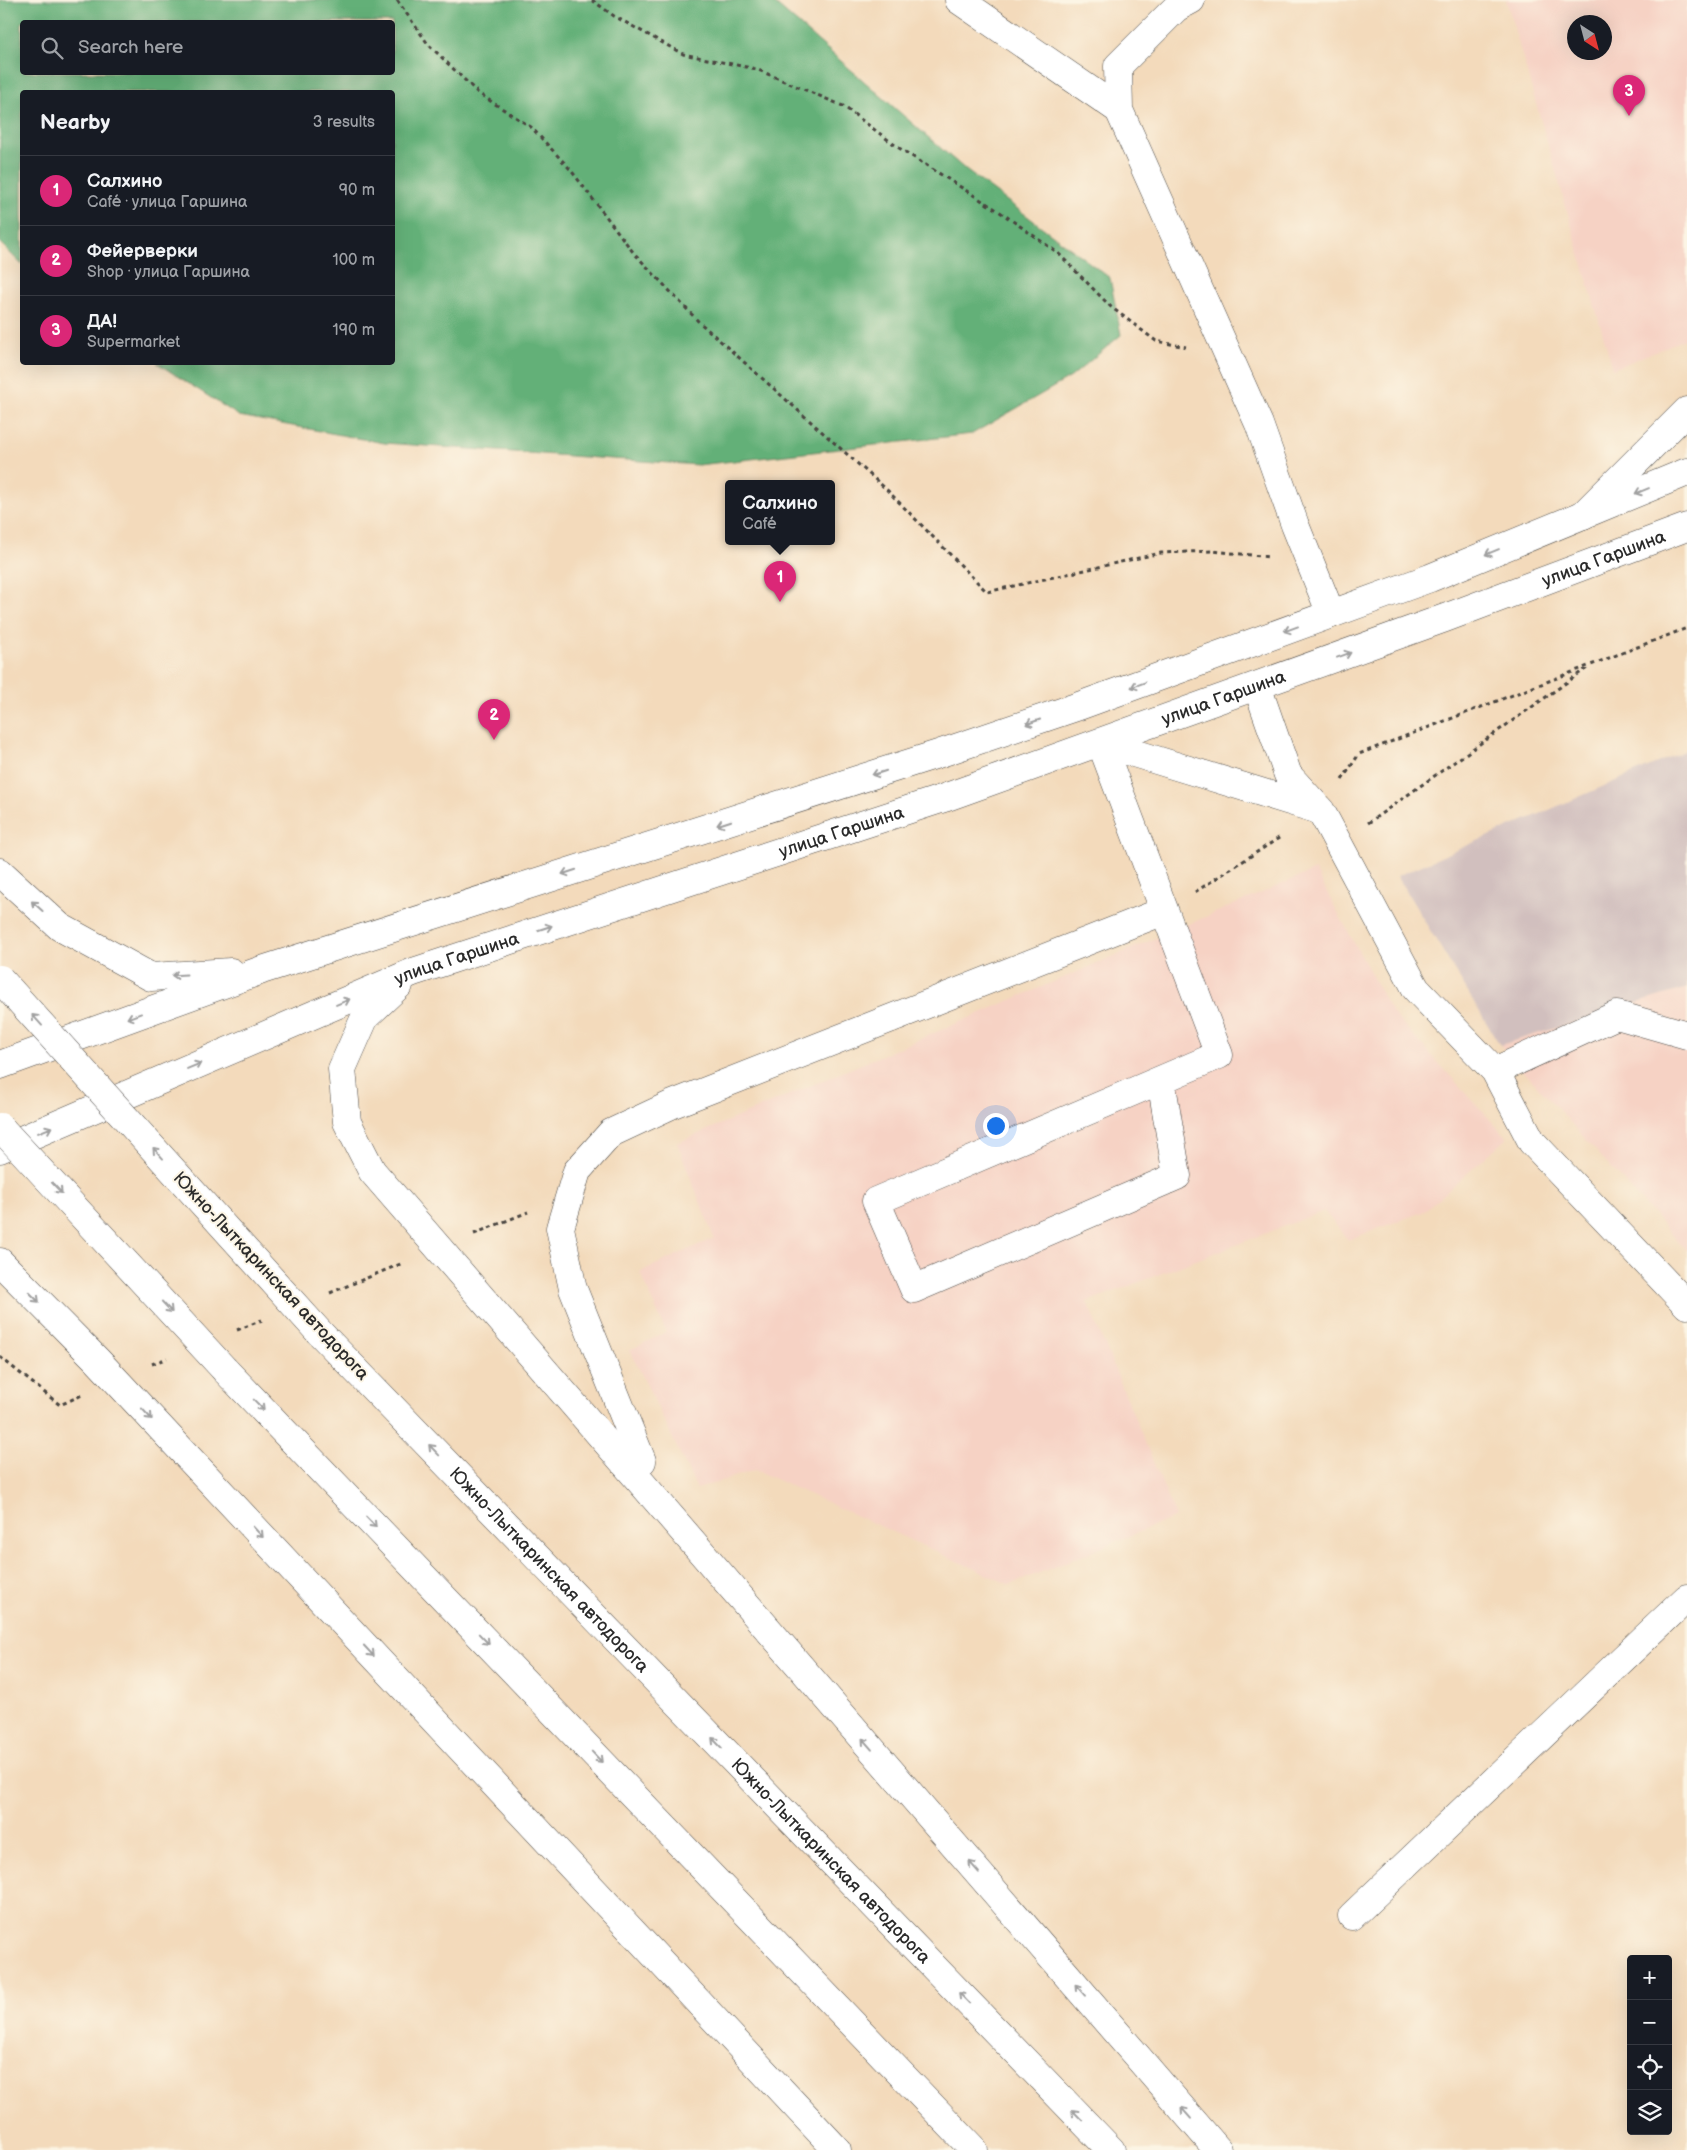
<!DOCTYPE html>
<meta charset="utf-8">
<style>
body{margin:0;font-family:"Balsamiq Sans",sans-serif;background:#20242c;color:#f1f3f6}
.controls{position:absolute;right:15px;bottom:15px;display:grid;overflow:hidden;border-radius:5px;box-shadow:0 5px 20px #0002}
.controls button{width:45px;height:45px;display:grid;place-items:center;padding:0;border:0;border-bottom:1px solid #363941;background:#171b24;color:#f1f3f6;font:25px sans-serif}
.compass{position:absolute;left:1567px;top:15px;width:45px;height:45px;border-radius:50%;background:#171b24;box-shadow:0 5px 20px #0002;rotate:144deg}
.you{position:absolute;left:995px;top:1125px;width:18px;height:18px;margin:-12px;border:4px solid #fff;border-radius:50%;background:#1a73e8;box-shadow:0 0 0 8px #1a73e833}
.badge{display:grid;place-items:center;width:32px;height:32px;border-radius:50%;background:#db2777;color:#fff;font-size:16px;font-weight:700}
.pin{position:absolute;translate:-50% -41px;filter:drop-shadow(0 1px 2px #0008)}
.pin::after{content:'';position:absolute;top:26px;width:18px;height:15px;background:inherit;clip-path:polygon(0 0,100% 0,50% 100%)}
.popup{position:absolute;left:725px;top:480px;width:110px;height:65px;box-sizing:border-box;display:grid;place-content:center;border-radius:5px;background:#171b24;filter:drop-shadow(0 1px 4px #0005);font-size:16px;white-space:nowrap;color:#9ea1a6}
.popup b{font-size:19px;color:#f1f3f6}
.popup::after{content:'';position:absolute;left:50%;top:100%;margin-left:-10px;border:10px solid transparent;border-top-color:#171b24}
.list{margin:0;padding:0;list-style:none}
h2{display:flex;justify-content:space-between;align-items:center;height:65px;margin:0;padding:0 20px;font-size:21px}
h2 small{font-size:16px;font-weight:400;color:#9ea1a6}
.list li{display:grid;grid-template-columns:32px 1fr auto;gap:15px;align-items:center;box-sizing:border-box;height:70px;padding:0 20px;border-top:1px solid #363941}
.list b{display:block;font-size:19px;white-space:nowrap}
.list p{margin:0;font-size:16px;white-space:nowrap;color:#9ea1a6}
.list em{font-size:16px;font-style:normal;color:#9ea1a6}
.icon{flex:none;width:28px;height:28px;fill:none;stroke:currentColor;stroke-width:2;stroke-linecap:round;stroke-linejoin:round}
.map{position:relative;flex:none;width:1687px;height:2150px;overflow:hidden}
.search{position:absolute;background:#171b24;box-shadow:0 5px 20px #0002;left:20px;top:20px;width:375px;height:55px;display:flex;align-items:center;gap:12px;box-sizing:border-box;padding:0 18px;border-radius:5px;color:#9ea1a6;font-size:19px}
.panel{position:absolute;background:#171b24;box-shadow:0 5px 20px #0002;left:20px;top:90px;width:375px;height:275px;border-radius:5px}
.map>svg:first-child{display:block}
.built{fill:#f6d2c4;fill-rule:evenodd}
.industrial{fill:#d1bfbe}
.forest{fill:#63b078;stroke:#476e52;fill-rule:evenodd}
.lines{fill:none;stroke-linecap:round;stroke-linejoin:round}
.minor-casing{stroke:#494541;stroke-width:29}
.major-casing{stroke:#494541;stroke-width:29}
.path{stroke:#494541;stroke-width:3;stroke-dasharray:4 4;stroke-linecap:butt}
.minor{stroke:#fff;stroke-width:28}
.major{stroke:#fff;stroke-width:28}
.major-bridge-casing{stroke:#494541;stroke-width:29;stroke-linecap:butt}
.major-bridge{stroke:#fff;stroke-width:28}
.oneway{stroke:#a0a0a0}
.labels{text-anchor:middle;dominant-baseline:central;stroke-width:4;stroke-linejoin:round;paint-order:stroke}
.street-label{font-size:18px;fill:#2b2b2b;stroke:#fcf5e5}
</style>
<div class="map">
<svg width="1687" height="2150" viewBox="0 0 1687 2150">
<rect width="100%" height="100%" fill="#fcf5e5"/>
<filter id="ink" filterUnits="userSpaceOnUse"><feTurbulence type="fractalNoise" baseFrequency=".02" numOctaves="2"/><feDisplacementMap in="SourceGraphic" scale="10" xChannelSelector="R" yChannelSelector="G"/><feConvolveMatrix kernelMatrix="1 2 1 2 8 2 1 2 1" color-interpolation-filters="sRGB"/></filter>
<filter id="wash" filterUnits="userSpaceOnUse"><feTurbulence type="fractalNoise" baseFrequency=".0096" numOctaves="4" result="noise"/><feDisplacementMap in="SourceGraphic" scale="20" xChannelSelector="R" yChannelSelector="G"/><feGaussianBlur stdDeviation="1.12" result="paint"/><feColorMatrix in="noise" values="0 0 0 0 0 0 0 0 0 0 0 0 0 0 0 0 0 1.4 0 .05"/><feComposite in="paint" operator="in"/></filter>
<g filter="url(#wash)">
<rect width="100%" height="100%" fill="#f3dabb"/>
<!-- built -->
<path class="built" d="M1506 0H1687V338L1613 369ZM1574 22H1604V52H1574Z
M1315 870 1391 1011 1507 1138 1425 1211 1348 1240 1324 1211 1087 1302 1176 1517 1010 1585 755 1470 697 1489 630 1350 666 1332 640 1272 714 1238 677 1143Z
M1687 988V1251L1500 1045Z"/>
<!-- industrial -->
<path class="industrial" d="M1687 750V988L1500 1045 1397 876Z"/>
<!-- forest -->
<path class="forest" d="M0 0H771L967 171 1110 278 1121 335 1071 377 972 434 698 465 384 443 239 416 157 363 392 362V92H22V265L0 243ZM22 22H392V72H22Z"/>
</g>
<g filter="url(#ink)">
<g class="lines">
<!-- minor casing -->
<g class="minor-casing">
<path id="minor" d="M959 0 1119 110
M1191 0 1176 8 1118 66 1119 110 1259 424 1295 525 1331 614
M1583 515 1687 411
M1257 686 1288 775 1321 811 1416 989 1495 1071 1532 1142 1687 1305
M1101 743 1219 1055 876 1201 914 1289 1177 1176 1161 1080
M1101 743 1319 810
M1495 1071 1617 1015 1687 1035
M642 1461 573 1289 560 1228 577 1171 611 1133 673 1104 1164 911
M1352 1916 1687 1598"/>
</g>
<!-- major casing -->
<g class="major-casing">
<g id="major">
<path d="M0 872 60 927 151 977 231 972"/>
<path d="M399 985 365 1017 342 1069 347 1122 372 1171 1218 2150"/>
<path d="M0 1065 262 970 938 754 1079 706 1430 578 1687 472"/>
<path id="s1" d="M0 1149 413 972 944 798 1445 618 1687 527"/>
<path d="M0 1262 97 1360 837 2150"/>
<path id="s2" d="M319 1332 1111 2150"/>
<path d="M225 1370 974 2150"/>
</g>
</g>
<!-- path -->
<path class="path" d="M397 0 428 44 478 93 531 127 570 169 633 252 698 321 886 489 987 592 1161 553 1213 551 1270 557
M592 0 614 16 683 54 756 69 843 106 899 148 1000 212 1058 253 1111 307 1156 341 1186 347
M1342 780 1359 754 1687 628
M1368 823 1587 668
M1195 892 1282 836
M474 1234 528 1212
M330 1293 403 1263
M237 1330 262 1320
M0 1357 60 1405 82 1395
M152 1364 167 1358"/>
<!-- minor -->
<use href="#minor" class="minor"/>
<!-- major -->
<use href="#major" class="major"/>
<!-- major-bridge casing -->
<g class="major-bridge-casing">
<path id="major-bridge" d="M0 979 319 1332
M0 1127 225 1370"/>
</g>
<!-- major-bridge -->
<use href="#major-bridge" class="major-bridge"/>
</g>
<!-- one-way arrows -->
<defs><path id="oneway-shaft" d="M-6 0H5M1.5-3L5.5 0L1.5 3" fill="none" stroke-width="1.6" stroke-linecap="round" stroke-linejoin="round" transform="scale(1.25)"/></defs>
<g class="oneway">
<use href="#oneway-shaft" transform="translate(1642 491) rotate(158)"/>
<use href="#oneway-shaft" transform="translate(1492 552) rotate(158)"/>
<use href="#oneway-shaft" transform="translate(1291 629) rotate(160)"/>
<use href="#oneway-shaft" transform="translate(1344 655) rotate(-20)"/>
<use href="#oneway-shaft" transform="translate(1138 685) rotate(160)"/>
<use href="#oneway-shaft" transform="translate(1033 722) rotate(161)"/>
<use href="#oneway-shaft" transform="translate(879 773) rotate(162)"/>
<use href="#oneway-shaft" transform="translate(724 823) rotate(162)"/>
<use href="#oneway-shaft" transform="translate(569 872) rotate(162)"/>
<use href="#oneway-shaft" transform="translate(37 906) rotate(-138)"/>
<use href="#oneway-shaft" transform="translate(545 928) rotate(-18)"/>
<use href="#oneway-shaft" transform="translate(179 975) rotate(177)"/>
<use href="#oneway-shaft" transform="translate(343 1002) rotate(-23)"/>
<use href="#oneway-shaft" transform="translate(134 1016) rotate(160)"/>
<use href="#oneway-shaft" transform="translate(37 1020) rotate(-132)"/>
<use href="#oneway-shaft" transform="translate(194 1066) rotate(-23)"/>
<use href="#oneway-shaft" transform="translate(45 1130) rotate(-23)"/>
<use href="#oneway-shaft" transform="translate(158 1153) rotate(-132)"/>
<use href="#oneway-shaft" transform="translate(57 1188) rotate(47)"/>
<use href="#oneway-shaft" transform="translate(34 1297) rotate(45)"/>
<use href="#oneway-shaft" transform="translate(167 1307) rotate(47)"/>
<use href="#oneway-shaft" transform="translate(259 1405) rotate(46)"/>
<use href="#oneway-shaft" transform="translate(147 1414) rotate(47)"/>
<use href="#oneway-shaft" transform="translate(434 1450) rotate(-134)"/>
<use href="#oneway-shaft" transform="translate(371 1522) rotate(46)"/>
<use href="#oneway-shaft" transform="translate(258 1532) rotate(47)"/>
<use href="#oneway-shaft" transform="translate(484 1639) rotate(46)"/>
<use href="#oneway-shaft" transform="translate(369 1651) rotate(47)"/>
<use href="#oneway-shaft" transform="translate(717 1743) rotate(-134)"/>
<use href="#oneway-shaft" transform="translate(867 1744) rotate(-131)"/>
<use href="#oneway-shaft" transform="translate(597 1757) rotate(46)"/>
<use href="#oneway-shaft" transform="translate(974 1867) rotate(-131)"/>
<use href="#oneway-shaft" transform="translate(1080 1990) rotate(-131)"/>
<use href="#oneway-shaft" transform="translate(964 1998) rotate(-134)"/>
<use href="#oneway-shaft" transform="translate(1186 2113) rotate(-131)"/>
<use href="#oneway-shaft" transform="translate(1077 2115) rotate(-134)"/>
</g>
</g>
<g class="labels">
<!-- street labels -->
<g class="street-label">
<text stroke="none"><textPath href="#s1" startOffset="1710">улица Гаршина</textPath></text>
<text stroke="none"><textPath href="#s1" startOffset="1305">улица Гаршина</textPath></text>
<text stroke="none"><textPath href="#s1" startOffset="900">улица Гаршина</textPath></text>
<text stroke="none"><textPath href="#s1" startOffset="495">улица Гаршина</textPath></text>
<text transform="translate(271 1276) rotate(47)">Южно-Лыткаринская автодорога</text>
<text stroke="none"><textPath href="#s2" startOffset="331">Южно-Лыткаринская автодорога</textPath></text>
<text stroke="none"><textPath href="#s2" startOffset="736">Южно-Лыткаринская автодорога</textPath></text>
</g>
</g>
</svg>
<div class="controls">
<button>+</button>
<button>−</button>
<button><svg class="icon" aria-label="locate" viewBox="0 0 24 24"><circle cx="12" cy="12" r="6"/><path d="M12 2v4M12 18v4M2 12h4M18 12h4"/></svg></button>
<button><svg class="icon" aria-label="layers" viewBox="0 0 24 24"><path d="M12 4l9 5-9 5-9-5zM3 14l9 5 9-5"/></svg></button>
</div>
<svg class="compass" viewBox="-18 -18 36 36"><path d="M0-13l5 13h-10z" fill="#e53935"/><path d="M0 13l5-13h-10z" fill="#9ea1a6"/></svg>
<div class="you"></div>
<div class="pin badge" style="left:780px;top:602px">1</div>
<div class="popup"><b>Салхино</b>Café</div>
<div class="pin badge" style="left:494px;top:740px">2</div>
<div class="pin badge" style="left:1629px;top:116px">3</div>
<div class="search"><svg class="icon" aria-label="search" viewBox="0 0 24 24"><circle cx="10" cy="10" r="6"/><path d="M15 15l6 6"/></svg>Search here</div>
<section class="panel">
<h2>Nearby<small>3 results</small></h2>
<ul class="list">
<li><span class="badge">1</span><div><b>Салхино</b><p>Café · улица Гаршина</p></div><em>90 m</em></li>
<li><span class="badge">2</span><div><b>Фейерверки</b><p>Shop · улица Гаршина</p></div><em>100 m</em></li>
<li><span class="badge">3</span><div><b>ДА!</b><p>Supermarket</p></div><em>190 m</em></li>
</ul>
</section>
</div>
